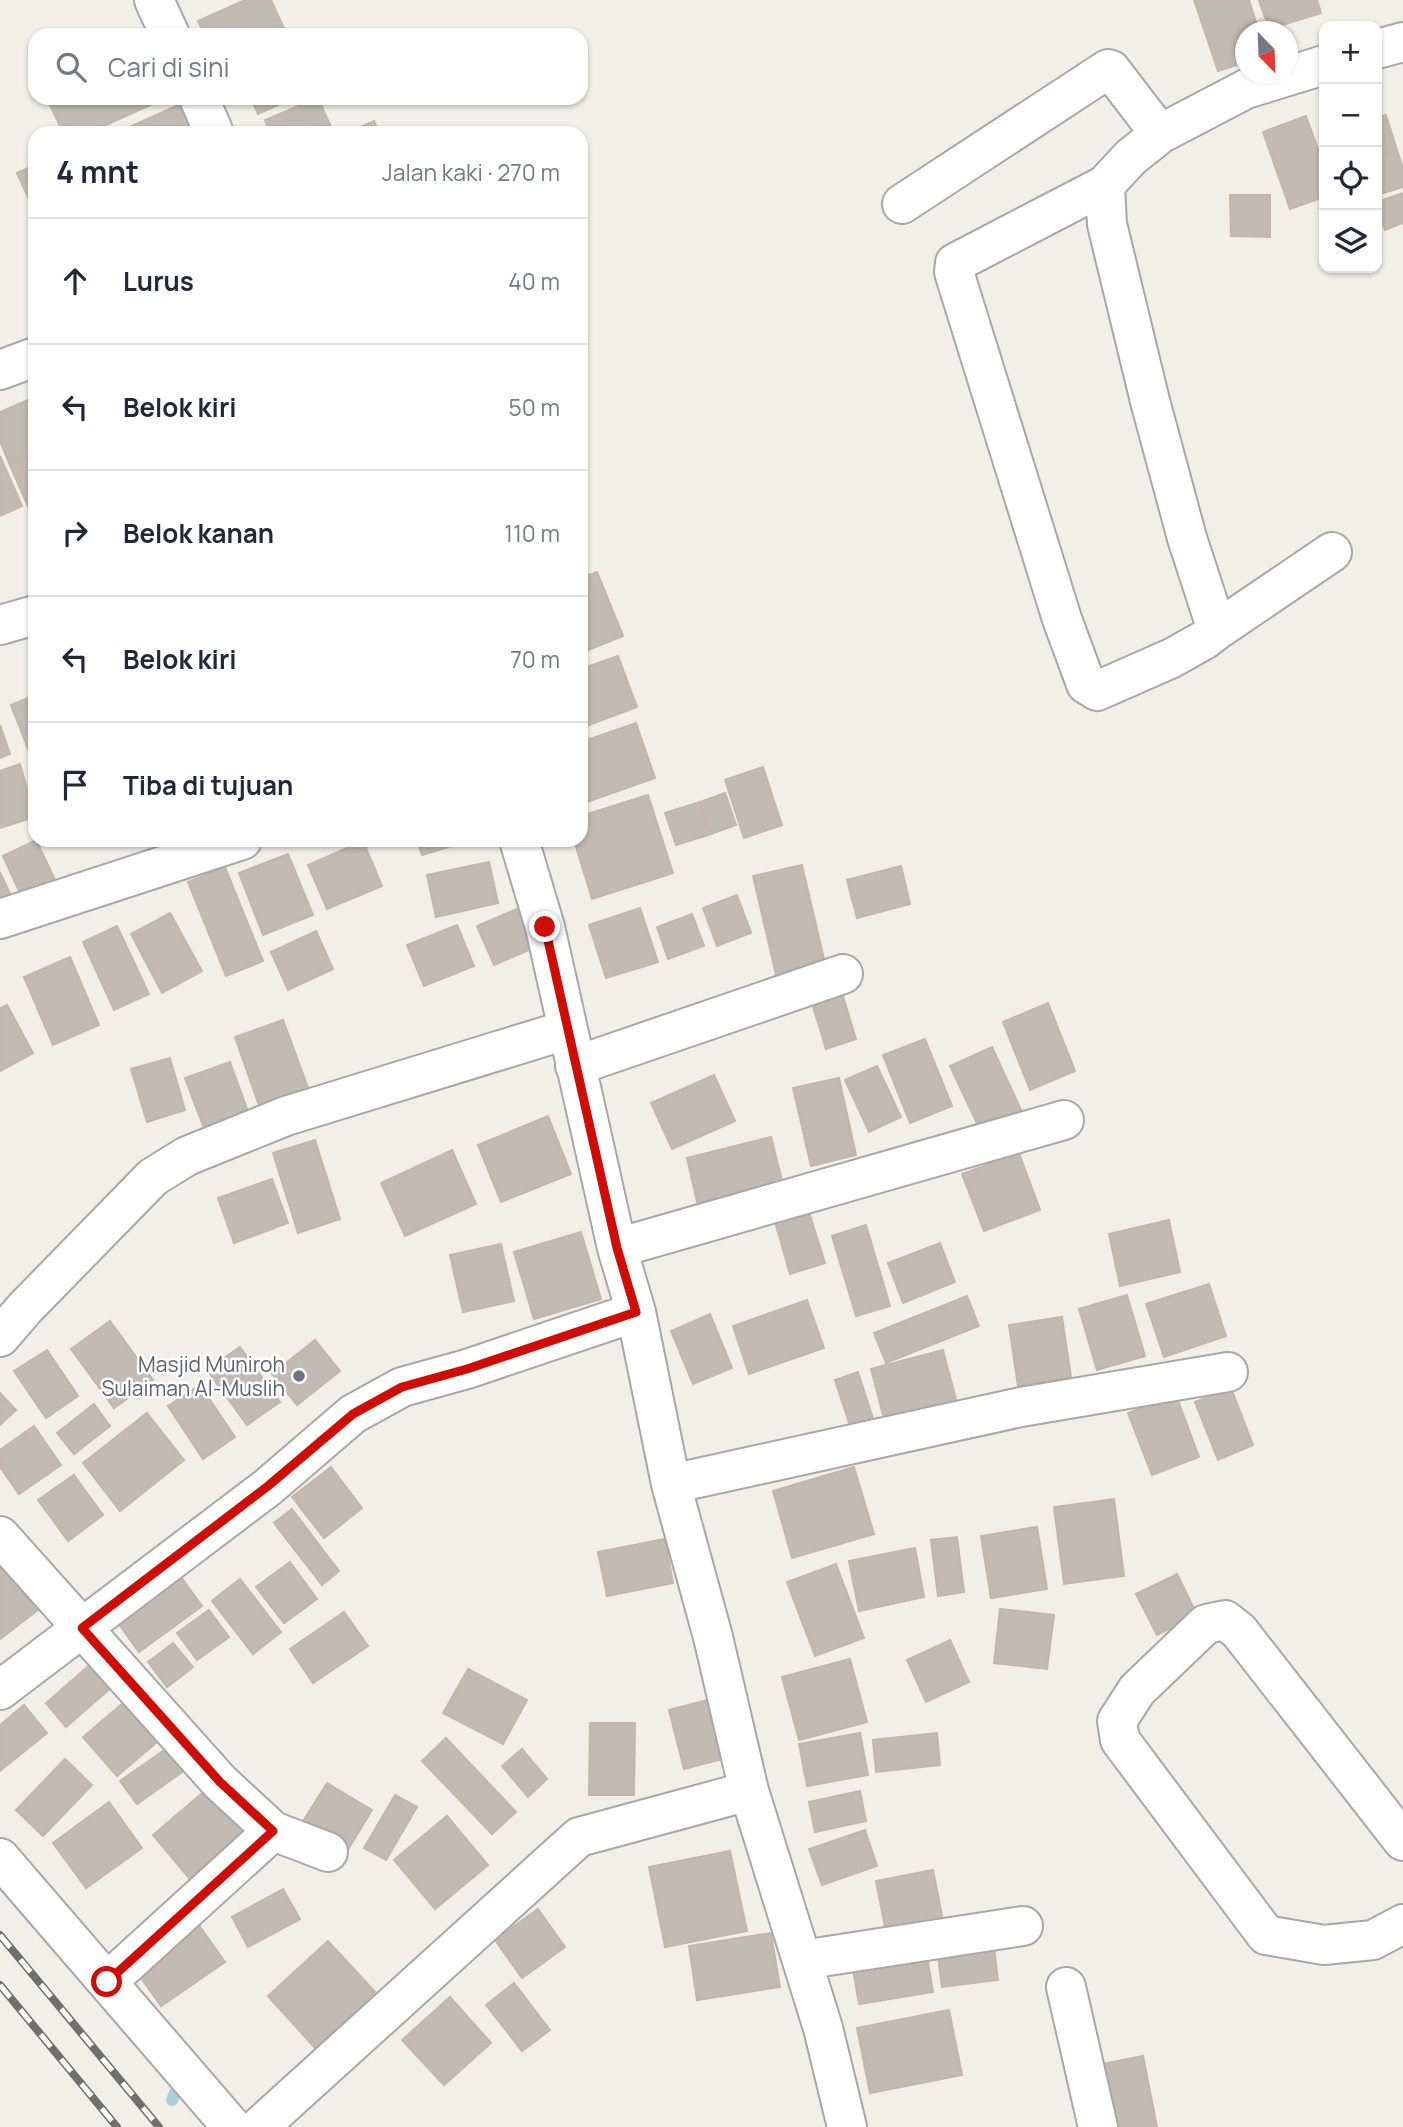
<!DOCTYPE html>
<html lang="id">
<meta charset="utf-8">
<style>
body{margin:0;font-family:Manrope,sans-serif;background:#f2f2f3;color:#1f2937}
.controls{position:absolute;right:21px;top:21px;display:grid;overflow:hidden;border-radius:14px;box-shadow:0 2px 5px #0004}
.controls button{width:63px;height:63px;display:grid;place-items:center;padding:0;border:0;border-bottom:2px solid #e0e1e3;background:#fff;color:#1f2937;font:35px sans-serif}
.compass{position:absolute;left:1235px;top:21px;width:63px;height:63px;border-radius:50%;background:#fff;box-shadow:0 2px 5px #0004;rotate:157deg}
.stop{position:absolute;width:21px;height:21px;margin:-16px;border:5px solid #cf0d04;border-radius:50%;background:#fff}
.stop.end{background:#cf0d04;border-color:#fff;box-shadow:0 2px 7px #0008}
.list{margin:0;padding:0;list-style:none}
h2{display:flex;justify-content:space-between;align-items:center;height:91px;margin:0;padding:0 28px;font-size:30px}
h2 small{font-size:23px;font-weight:400;color:#747a83}
.list li{display:grid;grid-template-columns:46px 1fr auto;gap:21px;align-items:center;box-sizing:border-box;height:126px;padding:0 28px;border-top:2px solid #e0e1e3}
.list b{display:block;font-size:26px;white-space:nowrap}
.list em{font-size:23px;font-style:normal;color:#747a83}
.icon{flex:none;width:38px;height:38px;fill:none;stroke:currentColor;stroke-width:2;stroke-linecap:round;stroke-linejoin:round}
.map{position:relative;flex:none;width:1403px;height:2127px;overflow:hidden}
.search{position:absolute;background:#fff;box-shadow:0 2px 5px #0004;left:28px;top:28px;width:560px;height:77px;display:flex;align-items:center;gap:18px;box-sizing:border-box;padding:0 24px;border-radius:21px;color:#747a83;font-size:26px}
.panel{position:absolute;background:#fff;box-shadow:0 2px 5px #0004;left:28px;top:126px;width:560px;height:721px;border-radius:21px}
.map>svg:first-child{display:block}
.lines{fill:none;stroke-linecap:round;stroke-linejoin:round}
.stream{stroke:#aad0de;stroke-width:12}
.building{fill:#c2bbb4;stroke:#c3b6ab;stroke-width:2}
.minor-casing{stroke:#a8a8a8;stroke-width:42}
.minor{stroke:#fff;stroke-width:38}
.rail-casing{stroke:#6f6f6f;stroke-width:8}
.rail{stroke:#fff;stroke-width:5;stroke-dasharray:16;stroke-linecap:butt}
.route{stroke:#cf0d04;stroke-width:9}
.worship-dot{fill:#6b7280;stroke:#fff;stroke-width:2.5}
.labels{text-anchor:middle;dominant-baseline:central;stroke-width:5;stroke-linejoin:round;paint-order:stroke}
.worship-label{font-size:21px;fill:#5b616d;stroke:#fff;text-anchor:end}
</style>
<div class="map">
<svg width="1403" height="2127" viewBox="0 0 1403 2127">
<rect width="100%" height="100%" fill="#f1efe8"/>
<g class="lines">
<!-- stream -->
<path class="stream" d="M172 2100 179 2083"/>
</g>
<!-- building -->
<path class="building" d="M245 0H271L287 35H205L198 21Z
M1194 0H1249L1259 32H1246V62L1218 71Z
M1259 0H1317L1321 13 1269 29Z
M47 98H166L88 133H63Z
M251 98H294L258 114Z
M318 98 331 127 317 133H270L265 120Z
M185 102 198 133H127L125 129Z
M1386 115 1397 150 1377 157V118Z
M1306 116 1324 166V197L1290 209 1263 132Z
M374 121 379 133H347Z
M1397 150 1403 168V187L1377 195V157Z
M35 165V210H34L17 173Z
M1403 193V223L1385 230 1377 209V202Z
M1230 195H1270V237L1231 236Z
M35 397V452L9 463 0 441V412Z
M35 452V509L30 511 9 463Z
M0 456 22 506 0 516Z
M597 572 623 636 581 653V578Z
M618 656 637 707 581 728V669Z
M35 695V764H34L11 705Z
M636 723 655 778 581 804V742Z
M0 725 10 754 0 758Z
M20 764 35 817 0 828V771Z
M763 767 782 825 744 838 725 780Z
M725 793 736 825 711 834 700 802Z
M648 795 673 873 592 899 574 840H581V816Z
M700 802 711 834 676 845 665 813Z
M36 840 59 888 25 904 3 856Z
M417 840H472L422 855Z
M363 841 382 886 327 909 308 865Z
M288 854 313 915 263 935 239 873Z
M489 862 498 903 436 917 427 875Z
M802 865 826 968 777 979 753 876Z
M901 866 910 904 857 918 847 880Z
M225 867 263 961 226 976 188 882Z
M0 872 11 896 0 901Z
M737 895 751 933 717 946 703 908Z
M519 908 536 947 494 965 477 926Z
M640 908 658 962 606 978 589 925Z
M170 913 202 971 162 993 131 934Z
M692 914 704 946 668 959 657 927Z
M457 925 474 966 424 986 407 945Z
M117 926 149 994 114 1010 83 942Z
M316 931 333 969 288 990 271 952Z
M70 957 99 1025 53 1045 24 977Z
M842 993 856 1039 826 1049 812 1003Z
M1048 1003 1075 1071 1030 1090 1003 1022Z
M7 1005 33 1053 0 1071V1008Z
M283 1020 311 1096 262 1114 235 1037Z
M925 1039 952 1106 910 1123 883 1055Z
M992 1047 1021 1110 980 1130 950 1066Z
M170 1058 185 1110 147 1122 131 1069Z
M230 1062 252 1123 208 1139 185 1078Z
M877 1066 901 1117 869 1132 845 1080Z
M714 1075 735 1121 672 1149 651 1103Z
M839 1078 856 1155 811 1166 793 1088Z
M548 1116 571 1174 501 1202 478 1145Z
M771 1137 783 1185 698 1206 687 1158Z
M315 1140 340 1219 298 1233 273 1153Z
M452 1150 476 1204 405 1236 381 1183Z
M1019 1153 1040 1210 984 1231 962 1174Z
M272 1179 288 1223 234 1243 218 1198Z
M809 1212 825 1263 790 1274 775 1222Z
M1169 1220 1180 1272 1120 1286 1109 1234Z
M866 1225 890 1306 856 1316 832 1236Z
M581 1232 601 1299 534 1319 514 1252Z
M940 1243 955 1282 903 1303 888 1263Z
M501 1244 514 1301 463 1312 450 1255Z
M1209 1284 1226 1336 1164 1357 1146 1304Z
M1127 1295 1145 1356 1097 1370 1079 1309Z
M967 1296 979 1326 886 1363 874 1333Z
M807 1300 824 1348 749 1374 733 1326Z
M710 1314 732 1368 693 1384 671 1331Z
M1062 1317 1071 1377 1018 1386 1009 1325Z
M110 1321 153 1380 114 1408 71 1349Z
M315 1340 340 1371 297 1405 272 1374Z
M240 1347 280 1402 247 1425 207 1370Z
M47 1350 78 1396 46 1418 14 1371Z
M943 1350 959 1411 887 1430 871 1369Z
M858 1372 878 1434 855 1441 835 1380Z
M200 1385 235 1437 203 1459 168 1406Z
M1231 1388 1253 1445 1218 1460 1195 1402Z
M0 1393 16 1410 0 1425Z
M1176 1395 1199 1457 1152 1475 1128 1413Z
M94 1404 110 1426 74 1454 57 1433Z
M147 1413 184 1460 120 1511 83 1463Z
M34 1426 61 1465 19 1494 0 1467V1450Z
M331 1467 362 1508 324 1538 292 1497Z
M854 1467 874 1534 792 1558 773 1491Z
M74 1475 103 1515 68 1541 38 1500Z
M1114 1499 1124 1576 1064 1584 1054 1507Z
M292 1509 339 1571 322 1585 274 1523Z
M1037 1527 1047 1589 991 1598 981 1536Z
M957 1537 964 1592 938 1596 931 1540Z
M665 1539 673 1583 607 1596 598 1552Z
M915 1548 924 1597 859 1611 849 1561Z
M0 1560 38 1610 0 1639Z
M290 1562 317 1599 284 1623 256 1587Z
M836 1564 864 1638 815 1656 787 1582Z
M1177 1574 1197 1615 1157 1635 1136 1594Z
M181 1577 202 1606 139 1652 118 1623Z
M240 1579 281 1632 253 1654 212 1601Z
M1000 1609 1054 1615 1047 1669 994 1663Z
M209 1610 229 1637 197 1660 177 1633Z
M344 1612 368 1646 313 1683 290 1649Z
M950 1640 969 1682 926 1702 907 1660Z
M173 1643 193 1667 167 1687 148 1662Z
M850 1659 867 1722 799 1740 782 1677Z
M92 1663 112 1687 66 1727 46 1703Z
M468 1669 527 1700 503 1744 443 1713Z
M129 1698 163 1737 117 1776 83 1737Z
M715 1698 730 1757 684 1769 669 1710Z
M24 1705 47 1733 0 1771V1725Z
M590 1723H635L634 1795H589Z
M860 1733 868 1775 807 1786 799 1744Z
M937 1733 940 1765 876 1772 873 1740Z
M446 1738 516 1812 492 1834 422 1761Z
M176 1742 192 1765 137 1804 120 1781Z
M522 1749 547 1779 528 1797 502 1766Z
M65 1759 92 1785 43 1836 16 1810Z
M327 1783 372 1810 347 1851 302 1823Z
M207 1789 249 1840 195 1885 153 1835Z
M860 1791 866 1821 815 1832 809 1802Z
M395 1795 417 1807 386 1860 364 1848Z
M109 1802 142 1848 86 1888 53 1843Z
M447 1816 488 1865 435 1909 394 1860Z
M865 1830 877 1866 822 1885 809 1849Z
M730 1851 747 1931 665 1947 649 1867Z
M933 1870 944 1926 887 1937 876 1881Z
M283 1889 300 1919 248 1947 232 1917Z
M538 1909 565 1947 522 1978 495 1940Z
M198 1924 225 1962 161 2006 134 1968Z
M771 1933 780 1987 697 2000 689 1946Z
M993 1940 998 1980 942 1987 937 1948Z
M328 1941 375 1992 315 2048 268 1996Z
M926 1950 933 1992 859 2004 852 1963Z
M514 1983 550 2030 522 2051 486 2005Z
M450 1997 491 2043 444 2085 402 2040Z
M949 2010 962 2075 870 2093 857 2028Z
M1143 2056 1157 2127H1105L1093 2066Z"/>
<g class="lines">
<!-- minor casing -->
<g class="minor-casing">
<path id="minor" d="M154 0 170 35
M1377 49 1403 42
M199 98 214 133
M1105 185 1107 224 1150 401 1187 538 1217 630 1204 640 1172 658 1097 691 1086 684 1062 619 954 272 955 263 1105 185 1131 157 1160 134 1246 89 1324 65
M902 204 1108 69 1111 70 1160 134
M0 370 35 357
M0 625 35 615
M1217 630 1332 552
M519 840 545 927 617 1248 636 1312 671 1484 713 1637 749 1791 823 2028 847 2127
M0 919 242 840
M575 1066 843 974
M617 1248 1064 1120
M0 1337 25 1308 153 1177 187 1156 286 1116 566 1030
M671 1484 1021 1407 1228 1372
M0 1536 220 1782 273 1831 328 1852
M0 1690 268 1487 353 1414 402 1387 467 1369 636 1312
M1403 1841 1239 1631 1225 1620 1206 1624 1137 1690 1117 1721 1120 1740 1266 1935 1324 1945 1373 1940 1403 1924
M0 1858 232 2127
M802 1960 1023 1926
M107 1982 273 1831
M1066 1987 1098 2127
M259 2127 579 1837 749 1791"/>
</g>
<!-- minor -->
<use href="#minor" class="minor"/>
<!-- rail casing -->
<g class="rail-casing">
<path id="rail" d="M0 1935 159 2127
M0 1985 117 2127"/>
</g>
<!-- rail -->
<use href="#rail" class="rail"/>
</g>
<g class="lines">
<!-- route -->
<path class="route" d="M107 1982 273 1831 220 1782 82 1628 268 1486 353 1414 402 1387 467 1369 636 1312 617 1248 545 927"/>
</g>
<!-- markers -->
<circle class="worship-dot" cx="299" cy="1376" r="7"/>
<g class="labels">
<!-- worship labels -->
<g class="worship-label">
<text x="285" y="1364">Masjid Muniroh<tspan x="285" dy="24">Sulaiman Al-Muslih</tspan></text>
</g>
</g>
</svg>
<div class="controls">
<button>+</button>
<button>−</button>
<button><svg class="icon" aria-label="locate" viewBox="0 0 24 24"><circle cx="12" cy="12" r="6"/><path d="M12 2v4M12 18v4M2 12h4M18 12h4"/></svg></button>
<button><svg class="icon" aria-label="layers" viewBox="0 0 24 24"><path d="M12 4l9 5-9 5-9-5zM3 14l9 5 9-5"/></svg></button>
</div>
<svg class="compass" viewBox="-18 -18 36 36"><path d="M0-13l5 13h-10z" fill="#e53935"/><path d="M0 13l5-13h-10z" fill="#747a83"/></svg>
<div class="stop" style="left:107px;top:1982px"></div>
<div class="stop end" style="left:545px;top:927px"></div>
<div class="search"><svg class="icon" aria-label="search" viewBox="0 0 24 24"><circle cx="10" cy="10" r="6"/><path d="M15 15l6 6"/></svg>Cari di sini</div>
<section class="panel">
<h2>4 mnt<small>Jalan kaki · 270 m</small></h2>
<ul class="list">
<li><svg class="icon" aria-label="ahead" viewBox="0 0 24 24"><path d="M12 20V5M6 11l6-6 6 6"/></svg><div><b>Lurus</b></div><em>40 m</em></li>
<li><svg class="icon" aria-label="left" viewBox="0 0 24 24"><path d="M17 20v-9H6M10 6l-5 5 5 5"/></svg><div><b>Belok kiri</b></div><em>50 m</em></li>
<li><svg class="icon" aria-label="right" viewBox="0 0 24 24"><path d="M7 20v-9h11M14 6l5 5-5 5"/></svg><div><b>Belok kanan</b></div><em>110 m</em></li>
<li><svg class="icon" aria-label="left" viewBox="0 0 24 24"><path d="M17 20v-9H6M10 6l-5 5 5 5"/></svg><div><b>Belok kiri</b></div><em>70 m</em></li>
<li><svg class="icon" aria-label="arrive" viewBox="0 0 24 24"><path d="M6 21V4h12l-3 4 3 4H6"/></svg><div><b>Tiba di tujuan</b></div></li>
</ul>
</section>
</div>
